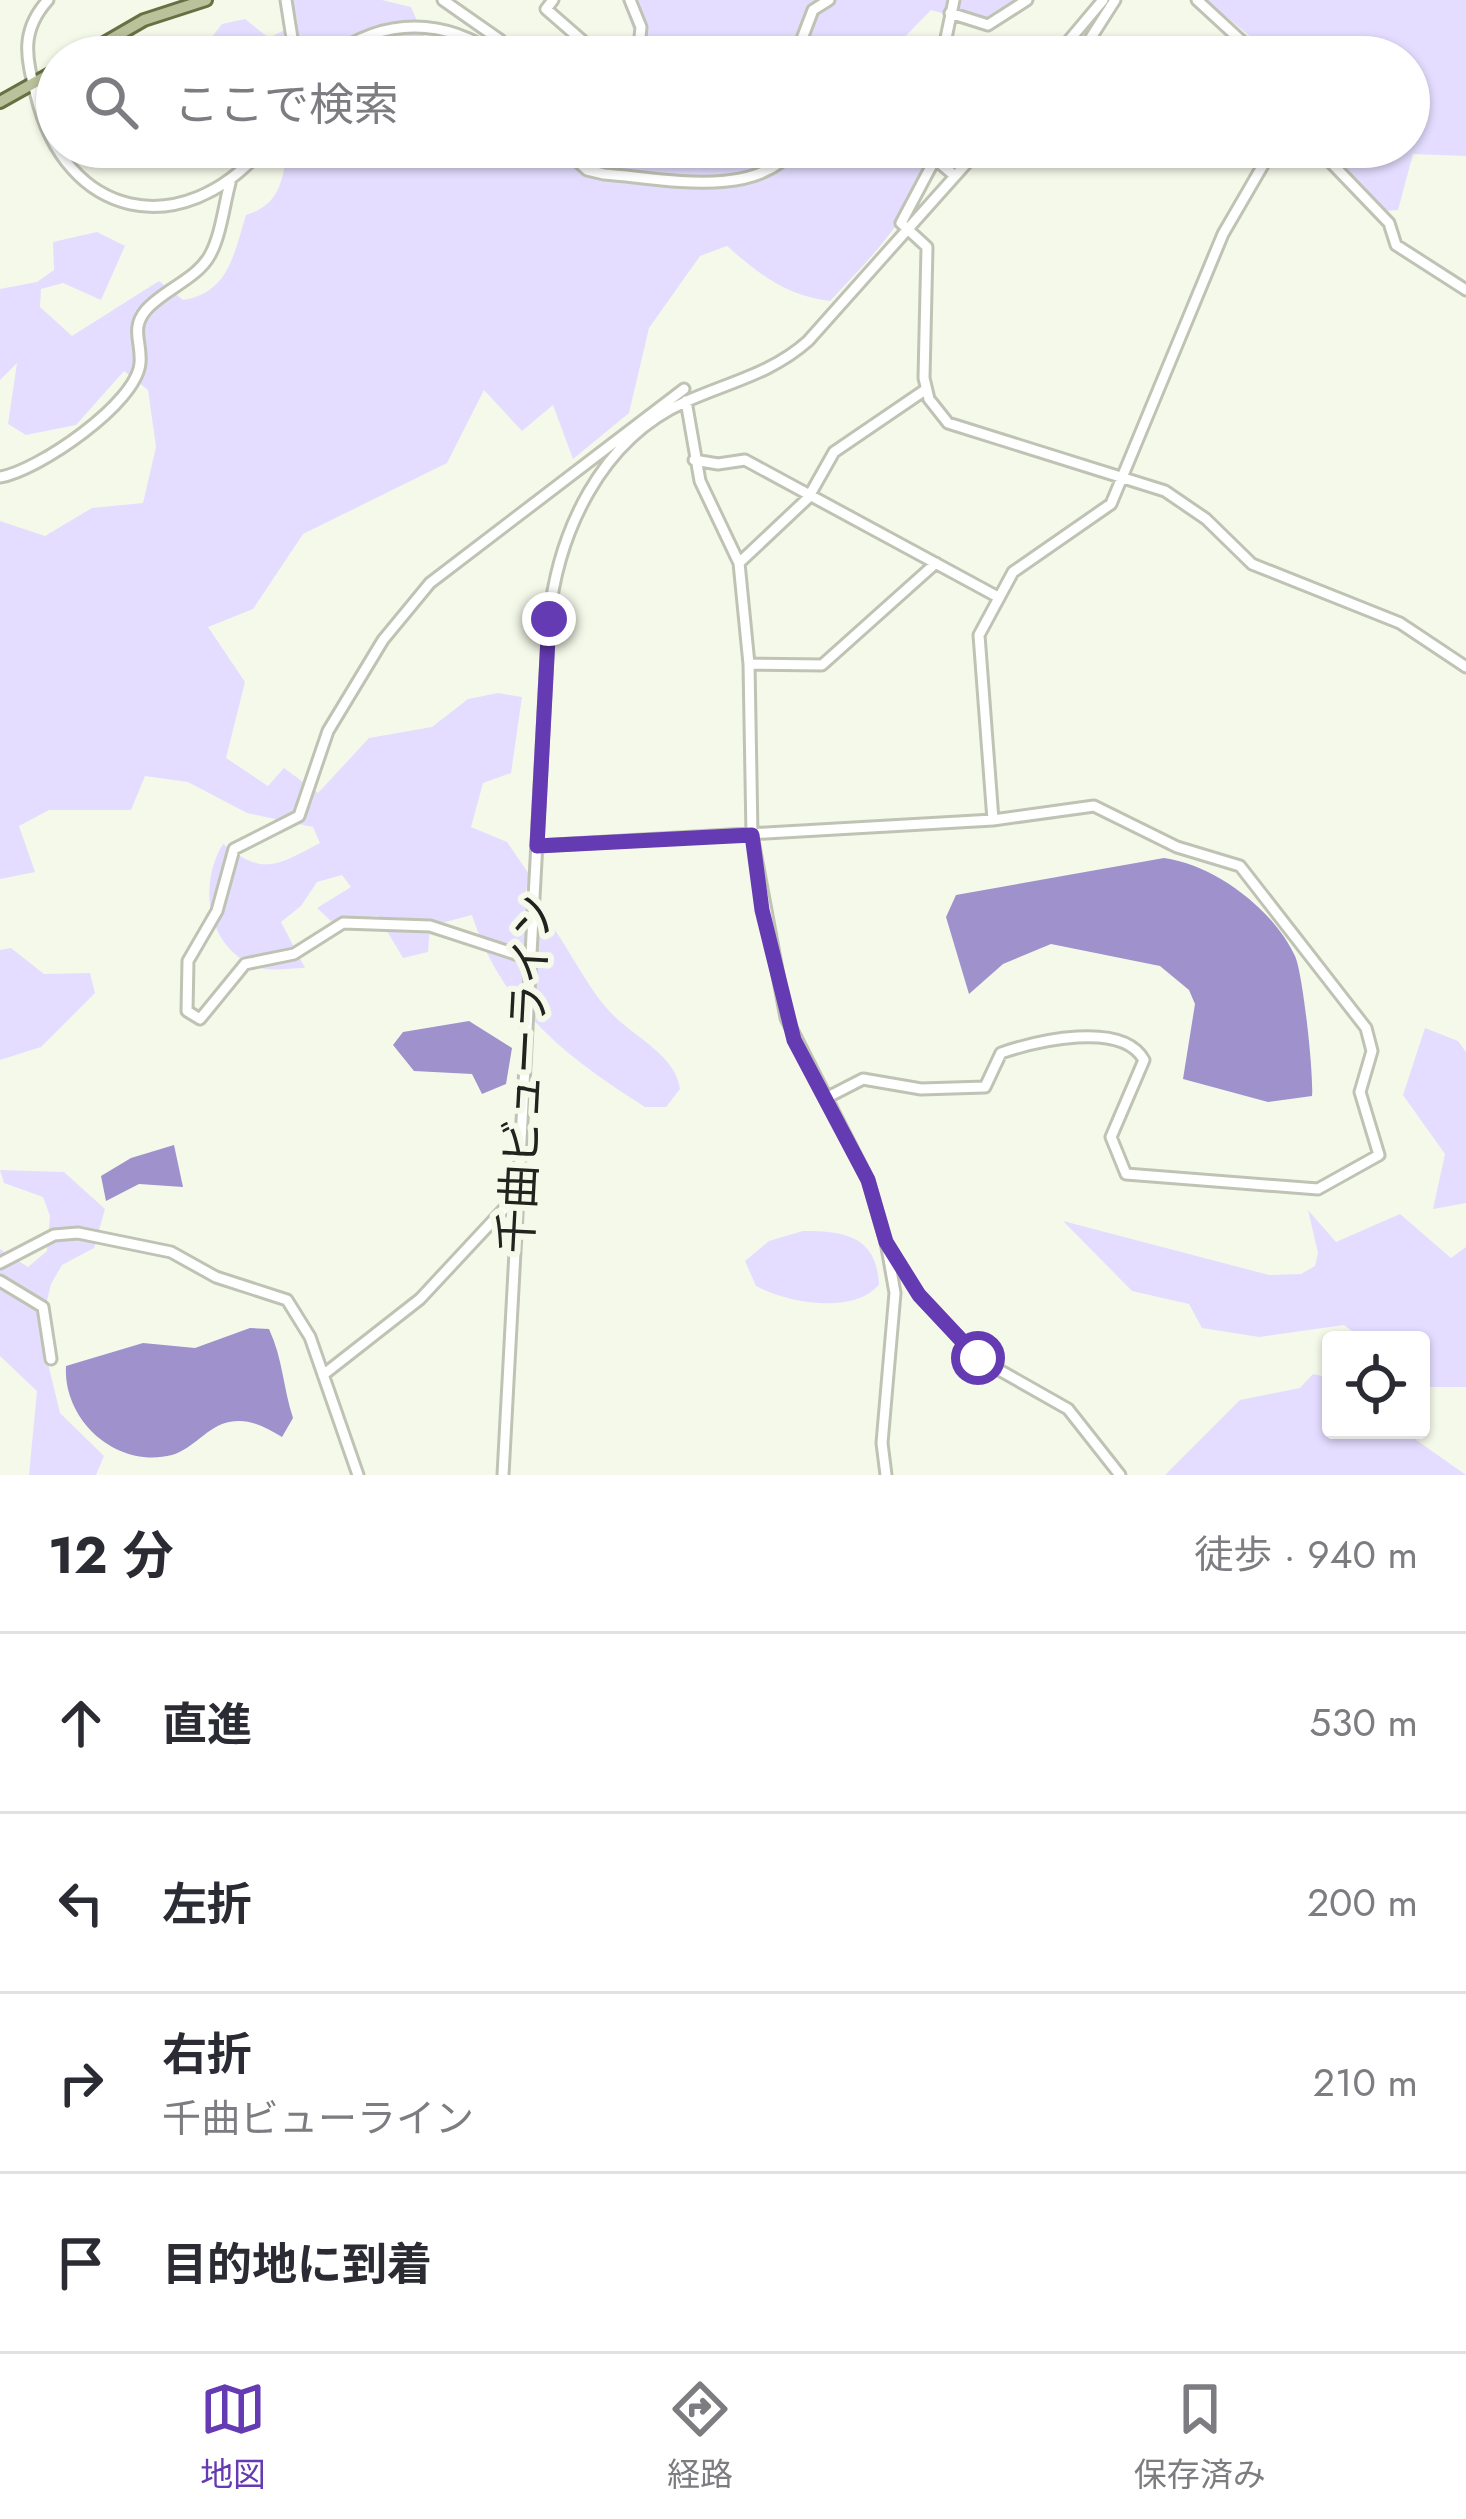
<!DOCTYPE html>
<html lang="ja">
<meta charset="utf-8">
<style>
body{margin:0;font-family:Jost,"Noto Sans JP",sans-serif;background:#f7f7f7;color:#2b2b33}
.controls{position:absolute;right:36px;bottom:36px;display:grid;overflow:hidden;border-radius:12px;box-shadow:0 3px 9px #0004}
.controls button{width:108px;height:108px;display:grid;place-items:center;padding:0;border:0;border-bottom:3px solid #e1e1e2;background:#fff;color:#2b2b33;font:60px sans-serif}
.stop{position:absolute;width:36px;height:36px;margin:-27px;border:9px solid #653bb3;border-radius:50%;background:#fff}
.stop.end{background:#653bb3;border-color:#fff;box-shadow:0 3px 12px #0008}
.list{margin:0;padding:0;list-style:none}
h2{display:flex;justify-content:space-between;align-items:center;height:156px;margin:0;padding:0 48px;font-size:51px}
h2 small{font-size:39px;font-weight:400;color:#7c7c81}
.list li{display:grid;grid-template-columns:78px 1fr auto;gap:36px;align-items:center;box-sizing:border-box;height:180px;padding:0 48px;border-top:3px solid #e1e1e2}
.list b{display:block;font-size:45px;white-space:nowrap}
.list p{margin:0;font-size:39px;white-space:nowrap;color:#7c7c81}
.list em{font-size:39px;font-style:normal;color:#7c7c81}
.icon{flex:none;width:66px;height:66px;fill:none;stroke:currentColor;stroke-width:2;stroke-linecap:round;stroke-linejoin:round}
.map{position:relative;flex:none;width:1466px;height:1475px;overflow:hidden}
.search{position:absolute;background:#fff;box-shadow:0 3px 9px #0004;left:36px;right:36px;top:36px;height:132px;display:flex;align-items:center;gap:30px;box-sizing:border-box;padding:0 42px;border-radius:66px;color:#7c7c81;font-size:45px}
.sheet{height:876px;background:#fff}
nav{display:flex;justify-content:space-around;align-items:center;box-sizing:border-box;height:168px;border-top:3px solid #e1e1e2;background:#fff;font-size:33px;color:#7c7c81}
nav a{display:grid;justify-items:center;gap:6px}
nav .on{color:#653bb3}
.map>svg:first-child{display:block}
.green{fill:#e4ddff}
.water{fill:#9f91cc}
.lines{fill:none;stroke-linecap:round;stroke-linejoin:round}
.minor-casing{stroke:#bfc3b4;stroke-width:15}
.major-casing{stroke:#667042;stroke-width:16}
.minor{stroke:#fff;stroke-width:9}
.major{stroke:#b9c29a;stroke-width:10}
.route{stroke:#653bb3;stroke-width:15}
.labels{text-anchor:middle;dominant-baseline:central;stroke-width:12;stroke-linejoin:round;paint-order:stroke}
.street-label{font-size:45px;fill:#22231e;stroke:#f5f9ea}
</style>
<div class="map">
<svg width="1466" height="1475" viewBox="0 0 1466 1475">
<rect width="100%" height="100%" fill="#f5f9ea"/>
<!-- green -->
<path class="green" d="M291 0H382L411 7 433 57H196L222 24 245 19 269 38 298 23Z
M622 0H1032L1031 6 982 24 931 10 892 50 899 57H688L636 37Z
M1206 0H1466V156L1413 154 1398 210 1384 211 1327 147H1409V57H1275Z
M288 147H537L552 163 572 147H929C924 207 869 259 830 301 786 296 759 274 727 246L700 256 649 328 629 413 573 459 553 405 522 431 484 390 447 463 303 534 253 609 208 627 245 682 226 758 268 786 284 768 318 793 369 738 432 727 468 699 498 693 522 697 511 773 483 783 471 827 507 842 529 874 525 896C564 929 578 979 613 1015 635 1037 676 1056 680 1089L666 1107H645C566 1057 501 1007 472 915L430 926 428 952 403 958 378 916 332 922 317 908 351 887 342 875 317 882 301 906 281 922 305 968C291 968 270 972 257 967 206 948 198 884 223 844 263 876 276 866 320 843L313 827 247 813 188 782 145 776 131 810H49L19 826 35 872 0 879V521L45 536 92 508 143 503 156 447 148 390 124 371 76 425 26 435 8 424 17 363 0 380V289L37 282 54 270 53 242 97 232 125 246 101 300 63 283 41 289 40 307 72 336 159 281 183 300C229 293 234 253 246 215 281 204 282 181 288 147Z
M11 948 44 974 90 973 95 993 41 1047 0 1060V950Z
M1425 1028 1458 1041 1466 1052V1203L1433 1209 1445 1154 1403 1095Z
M0 1170 64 1172 105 1209 94 1248 62 1265 51 1284 40 1330 60 1413 104 1456 96 1475H29L37 1391 0 1356V1249L28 1267 47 1251 50 1216 43 1197 4 1183Z
M1308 1210 1336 1242 1400 1214 1451 1258 1466 1247V1387H1430L1421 1381V1340H1364L1344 1325 1259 1337 1202 1328 1189 1304 1132 1291 1063 1221 1269 1275 1301 1274 1315 1266 1318 1253Z
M803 1231C845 1231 877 1236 879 1285 852 1315 788 1303 756 1286L745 1261 769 1241Z
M1313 1374 1331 1378V1430H1402L1466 1475H1165L1240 1400 1300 1388Z"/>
<!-- water -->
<path class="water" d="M1164 858C1215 865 1273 909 1295 956 1303 973 1314 1077 1312 1096L1268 1102 1183 1079 1195 1004 1189 990 1160 966 1051 944 1003 964 969 994 946 917 956 895Z
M469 1021 512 1048 506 1084 482 1094 472 1074 414 1071 393 1045 403 1032Z
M174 1145 183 1187 139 1184 106 1201 101 1176 131 1158Z
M250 1328 269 1329C283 1359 283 1388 293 1418L282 1437C264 1427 250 1418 229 1422 208 1426 193 1449 172 1455 117 1469 63 1421 66 1366L143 1343 195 1348Z"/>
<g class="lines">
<!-- minor casing -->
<g class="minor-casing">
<path id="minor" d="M48 0C20 31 26 57 36 95 65 219 182 244 264 147
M286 0 295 57
M443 0 500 40 499 57
M553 0 546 9 601 57
M630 0 641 27 638 57
M1197 0 1259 57
M950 13 988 25 1027 0
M331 57C384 17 445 17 499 57
M795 57 813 10 829 0
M942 57 954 0
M1055 57 1103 0
M1092 57 1085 47 1115 0
M562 147 587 170 604 174C661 178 757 201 795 147
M934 147 935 159 955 176
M1316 147 1389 223 1396 245 1466 290
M935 159 901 223 927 247 924 378 929 399 948 423 1165 491 1206 519 1252 564 1400 623 1466 667
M686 401 700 481 739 563 749 664 752 835 786 1018 868 1180 886 1242 895 1293 882 1443 886 1475
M694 460 718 464 745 460 998 597
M0 477C38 471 137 403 140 363 142 342 130 329 146 310 163 290 197 279 210 255 221 235 224 205 230 183
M739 563 808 498 834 452 925 390
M749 664 822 665 936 563
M993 820 979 635 1013 572 1111 504 1223 234 1270 153 1259 147
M537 846 993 820 1094 806 1177 847 1240 866 1366 1028 1372 1051 1360 1092 1379 1155 1318 1189 1126 1174 1111 1137 1144 1060C1122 1020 1036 1041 1001 1053L985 1087 921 1089 863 1079 826 1098
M534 960 430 926 343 923 294 954 245 964 200 1019 187 1011 188 961 217 911 234 849 299 816 328 731 383 640 430 583 684 389
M886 1243 919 1295 978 1358 1068 1409 1120 1475
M0 1263 54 1235 78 1233 171 1252 216 1277 287 1300 310 1337 358 1475
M0 1281 43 1307 51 1359
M323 1375 420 1299 516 1196
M503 1475 549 619C558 533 600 440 685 402 729 382 771 374 808 341L981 147"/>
</g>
<!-- major casing -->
<g class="major-casing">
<path id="major" d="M80 57 144 20 206 0
M0 102 57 70"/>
</g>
<!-- minor -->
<use href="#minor" class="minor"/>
<!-- major -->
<use href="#major" class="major"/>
</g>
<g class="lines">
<!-- route -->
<path class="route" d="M549 619 537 846 752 835 762 910 794 1040 868 1180 886 1242 919 1295 978 1358"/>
</g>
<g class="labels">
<!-- street labels -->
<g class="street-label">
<text transform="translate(525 1074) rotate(-87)">千曲ビューライン</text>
</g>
</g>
</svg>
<div class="controls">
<button><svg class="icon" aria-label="locate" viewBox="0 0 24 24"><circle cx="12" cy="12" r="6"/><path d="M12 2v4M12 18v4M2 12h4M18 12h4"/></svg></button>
</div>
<div class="stop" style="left:978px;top:1358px"></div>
<div class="stop end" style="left:549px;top:619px"></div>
<div class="search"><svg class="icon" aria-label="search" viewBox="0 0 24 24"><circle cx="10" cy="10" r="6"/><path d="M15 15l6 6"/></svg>ここで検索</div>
</div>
<section class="sheet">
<h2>12 分<small>徒歩 · 940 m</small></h2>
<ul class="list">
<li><svg class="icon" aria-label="ahead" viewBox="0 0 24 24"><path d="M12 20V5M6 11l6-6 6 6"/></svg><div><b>直進</b></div><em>530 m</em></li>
<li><svg class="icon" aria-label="left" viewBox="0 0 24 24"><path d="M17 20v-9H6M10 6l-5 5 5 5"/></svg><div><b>左折</b></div><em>200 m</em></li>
<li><svg class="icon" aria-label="right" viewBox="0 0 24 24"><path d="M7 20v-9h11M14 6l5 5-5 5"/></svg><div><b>右折</b><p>千曲ビューライン</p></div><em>210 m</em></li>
<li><svg class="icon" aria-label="arrive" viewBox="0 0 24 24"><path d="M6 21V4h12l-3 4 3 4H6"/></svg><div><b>目的地に到着</b></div></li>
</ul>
</section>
<nav>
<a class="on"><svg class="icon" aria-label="map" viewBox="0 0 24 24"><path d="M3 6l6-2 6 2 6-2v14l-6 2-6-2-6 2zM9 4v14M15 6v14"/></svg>地図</a>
<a><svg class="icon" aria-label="directions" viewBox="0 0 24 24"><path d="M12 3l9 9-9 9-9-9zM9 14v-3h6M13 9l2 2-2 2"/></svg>経路</a>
<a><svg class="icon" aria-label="saved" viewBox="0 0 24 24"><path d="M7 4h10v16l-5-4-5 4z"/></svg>保存済み</a>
</nav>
